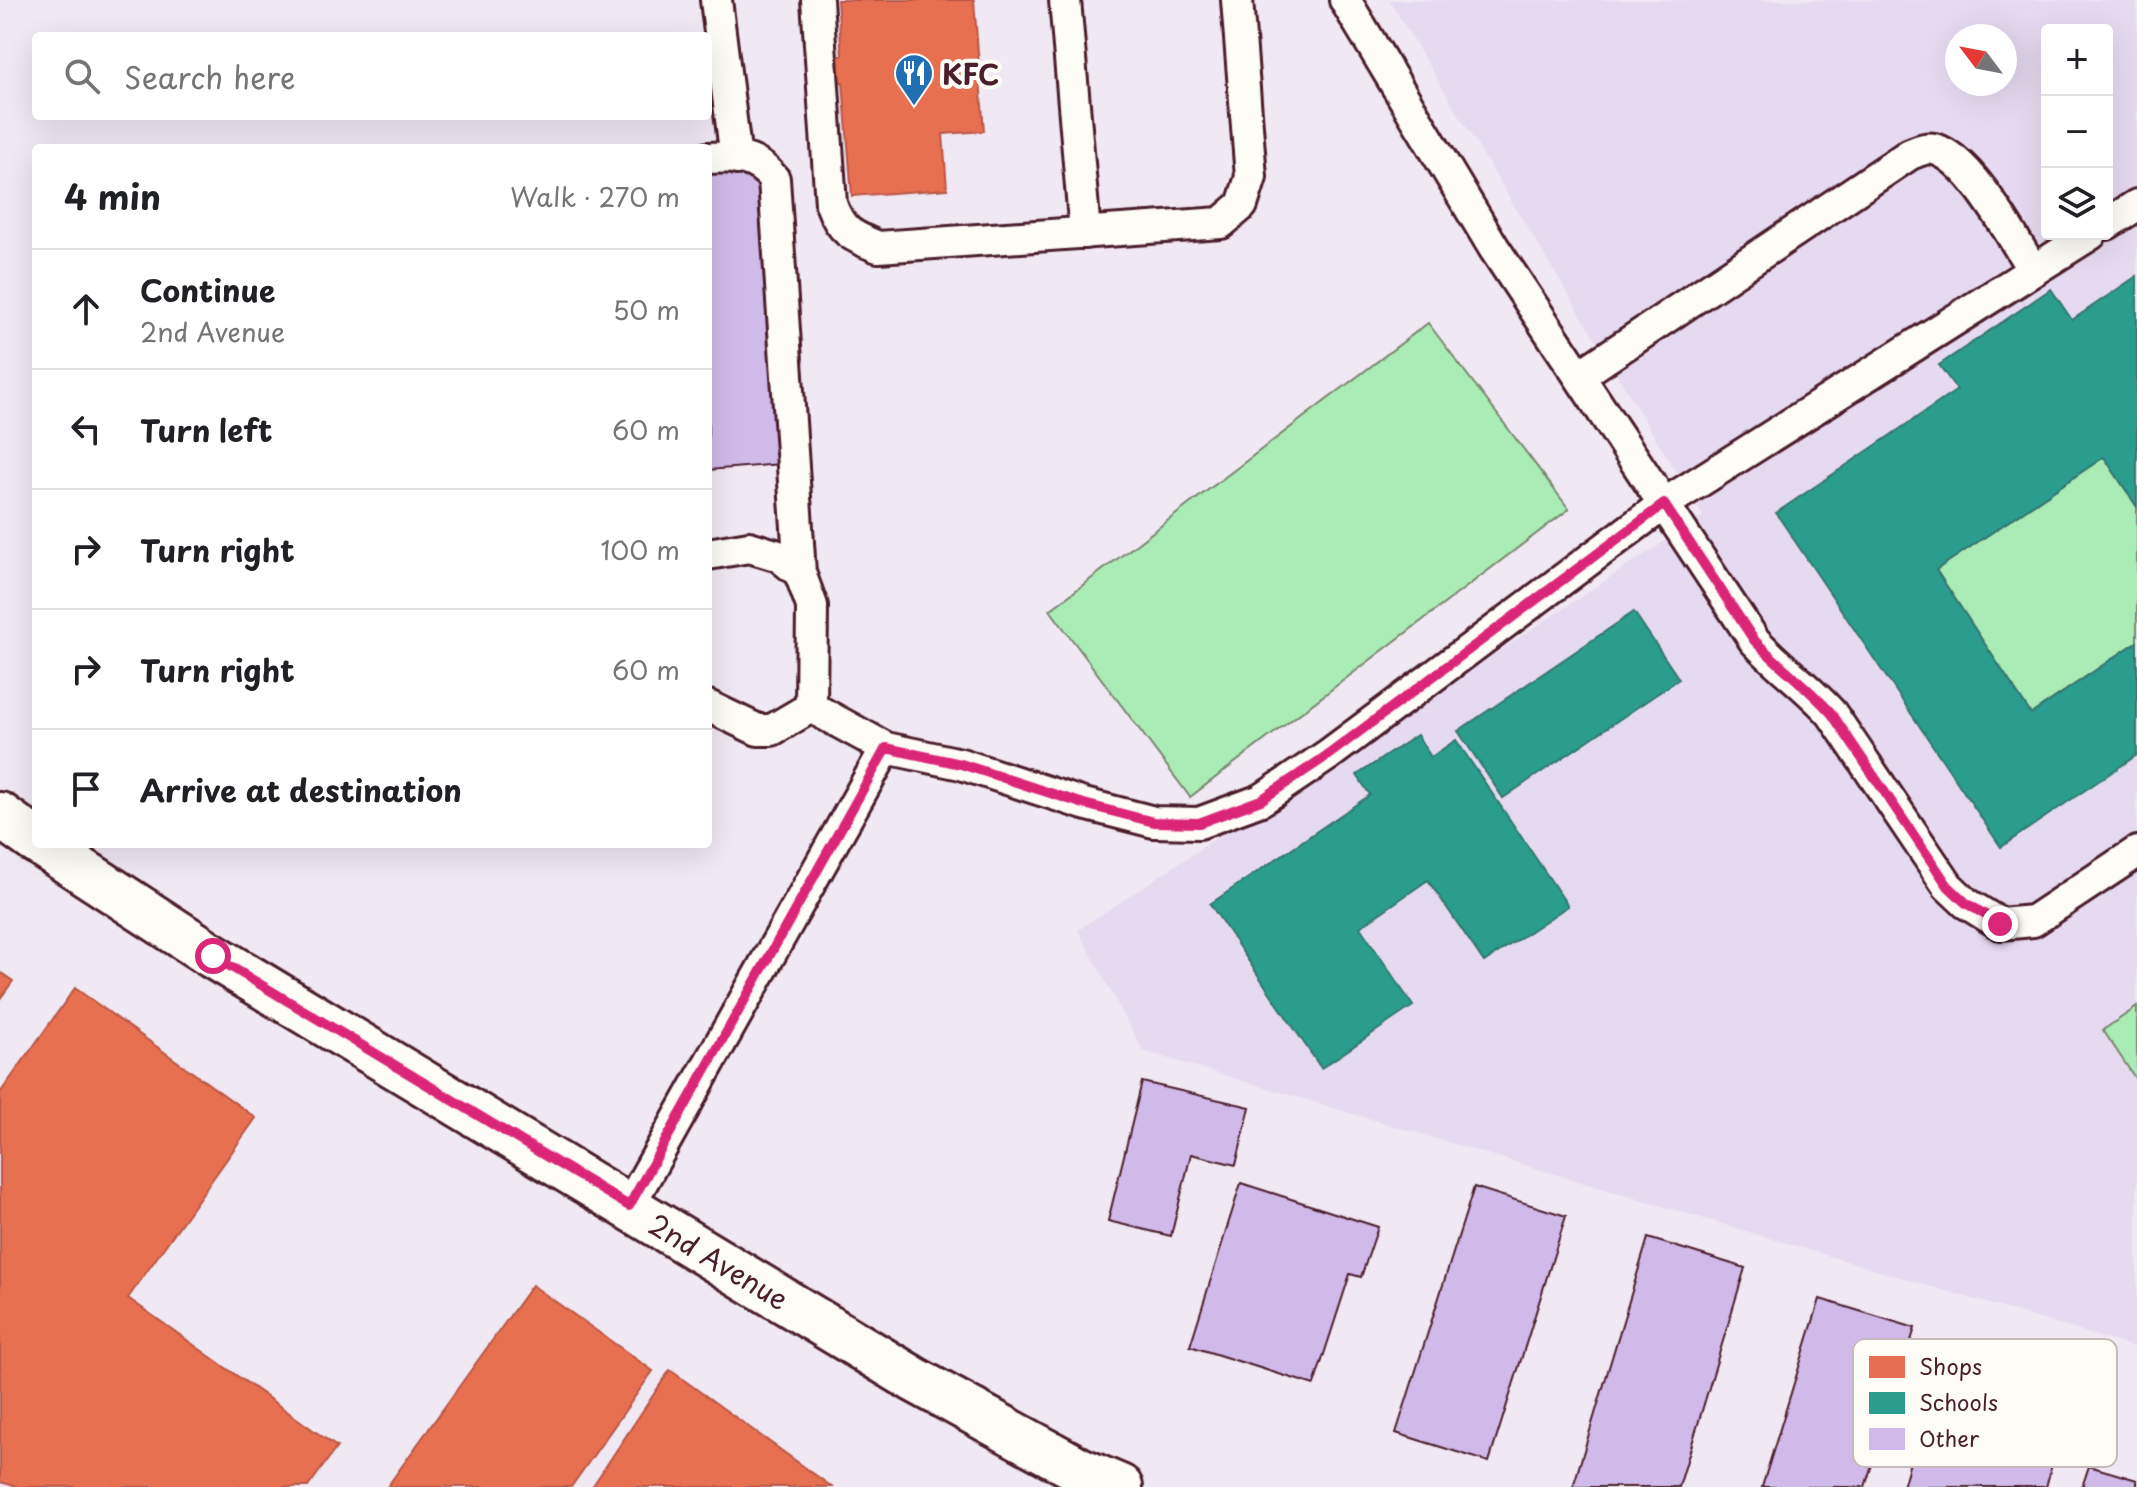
<!DOCTYPE html>
<meta charset="utf-8">
<style>
body{margin:0;font-family:"Playpen Sans",sans-serif;background:#f6f6f6;color:#202124}
.controls{position:absolute;right:24px;top:24px;display:grid;overflow:hidden;border-radius:8px;box-shadow:0 8px 32px #0002}
.controls button{width:72px;height:72px;display:grid;place-items:center;padding:0;border:0;border-bottom:2px solid #e0e0e0;background:#fff;color:#202124;font:40px sans-serif}
.compass{position:absolute;left:1945px;top:24px;width:72px;height:72px;border-radius:50%;background:#fff;box-shadow:0 8px 32px #0002;rotate:302deg}
.stop{position:absolute;width:24px;height:24px;margin:-18px;border:6px solid #db2777;border-radius:50%;background:#fff}
.stop.end{background:#db2777;border-color:#fff;box-shadow:0 2px 8px #0008}
.list{margin:0;padding:0;list-style:none}
h2{display:flex;justify-content:space-between;align-items:center;height:104px;margin:0;padding:0 32px;font-size:34px}
h2 small{font-size:26px;font-weight:400;color:#757577}
.list li{display:grid;grid-template-columns:52px 1fr auto;gap:24px;align-items:center;box-sizing:border-box;height:120px;padding:0 32px;border-top:2px solid #e0e0e0}
.list b{display:block;font-size:30px;white-space:nowrap}
.list p{margin:0;font-size:26px;white-space:nowrap;color:#757577}
.list em{font-size:26px;font-style:normal;color:#757577}
.icon{flex:none;width:44px;height:44px;fill:none;stroke:currentColor;stroke-width:2;stroke-linecap:round;stroke-linejoin:round}
.map{position:relative;flex:none;width:2137px;height:1487px;overflow:hidden}
.search{position:absolute;background:#fff;box-shadow:0 8px 32px #0002;left:32px;top:32px;width:680px;height:88px;display:flex;align-items:center;gap:20px;box-sizing:border-box;padding:0 28px;border-radius:8px;color:#757577;font-size:30px}
.panel{position:absolute;background:#fff;box-shadow:0 8px 32px #0002;left:32px;top:144px;width:680px;height:704px;border-radius:8px}
.map>svg:first-child{display:block}
.built{fill:#e6daf0;fill-rule:evenodd}
.green{fill:#aaecb5;stroke:#7a8670;stroke-width:2}
.shops{fill:#e76f51;stroke:#b85746;stroke-width:2}
.schools{fill:#2a9d8f;stroke:#347771;stroke-width:2}
.building{fill:#d0baea;stroke:#4a1f2b;stroke-width:2}
.lines{fill:none;stroke-linecap:round;stroke-linejoin:round}
.service-casing{stroke:#4a1f2b;stroke-width:36}
.minor-casing{stroke:#4a1f2b;stroke-width:50}
.service{stroke:#fdfcf7;stroke-width:30}
.minor{stroke:#fdfcf7;stroke-width:44}
.route{stroke:#db2777;stroke-width:10}
.labels{text-anchor:middle;dominant-baseline:central;stroke-width:8;stroke-linejoin:round;paint-order:stroke}
.poi-label{font-size:28px;font-weight:bold;fill:#4a1f2b;stroke:#fdfcf7;text-anchor:start}
.street-label{font-size:28px;fill:#4a1f2b;stroke:#fdfcf7}
.key{fill:#fdfcf7;stroke:#c7baba;stroke-width:2}
.key-label{font-size:22px;fill:#4a1f2b}
</style>
<div class="map">
<svg width="2137" height="1487" viewBox="0 0 2137 1487">
<rect width="100%" height="100%" fill="#f0e8f3"/>
<filter id="ink" filterUnits="userSpaceOnUse"><feTurbulence type="fractalNoise" baseFrequency=".0125" numOctaves="2"/><feDisplacementMap in="SourceGraphic" scale="16" xChannelSelector="R" yChannelSelector="G"/><feConvolveMatrix kernelMatrix="1 2 1 2 8 2 1 2 1" color-interpolation-filters="sRGB"/></filter>
<g filter="url(#ink)">
<!-- built -->
<path class="built" d="M1389 0H2137V1348L1143 1051 1078 930 1703 516ZM2047 30H2107V234H2047ZM1957 36H2005V84H1957Z"/>
<!-- green -->
<path class="green" d="M1428 323 1569 509 1190 797 1050 610Z
M2104 457 2137 507V642L2031 714 1936 570Z
M2137 1007V1081L2103 1030Z"/>
<!-- shops -->
<path class="shops" d="M837 0H974L984 131 943 134 947 189 852 196 843 82 828 83 826 58 842 56Z
M0 972 13 981 0 999Z
M75 988 256 1118 128 1298 337 1447 308 1487H18L0 1482V1093Z
M532 1285 653 1371 571 1487H387Z
M670 1370 832 1487H592Z"/>
<!-- schools -->
<path class="schools" d="M2137 276V507L2104 457 1936 570 2031 714 2137 642V755L2001 847 1776 513 1957 390 1939 365 2051 289 2072 320Z
M1634 612 1679 679 1503 798 1458 731Z
M1417 735 1431 757 1456 740 1568 906 1484 962 1428 880 1360 927 1413 1006 1321 1068 1210 904 1370 795 1357 775Z"/>
<!-- building -->
<path class="building" d="M756 168 781 464 708 470V172Z
M1142 1082 1250 1107 1236 1165 1191 1154 1171 1236 1108 1221Z
M1241 1183 1378 1227 1361 1277 1350 1274 1314 1385 1190 1346Z
M1474 1187 1566 1216 1489 1462 1396 1433Z
M1648 1238 1745 1268 1679 1487H1573Z
M1820 1299 1915 1328 1865 1487H1762Z
M1921 1423 2053 1461 2046 1487H1903Z
M2089 1466 2137 1480V1487H2082Z"/>
<g class="lines">
<!-- service casing -->
<g class="service-casing">
<path id="service" d="M716 0 736 159
M817 0 831 204C841 232 852 236 878 247L1221 223 1242 205 1251 177 1237 0
M1065 0 1085 233
M1345 0 1494 248 1754 640C1779 667 1808 687 1832 714L1948 886 1966 903 2000 924 2033 921 2137 852
M708 158C738 157 754 155 774 179L800 573
M2107 224 2137 205
M1579 376 1910 154C1918 151 1926 147 1934 149 1971 158 2013 239 2033 270
M708 554 749 547 779 556 800 573 812 606 811 707
M708 706 758 730H772L811 707
M811 707 886 748 961 764 1084 804 1154 822 1199 823 1261 800 1328 755 1664 504 2091 234
M629 1206 886 748"/>
</g>
<!-- minor casing -->
<g class="minor-casing">
<path id="minor" d="M0 815 36 841
M41 844 213 956 915 1380 1080 1470 1120 1487"/>
</g>
<!-- service -->
<use href="#service" class="service"/>
<!-- minor -->
<use href="#minor" class="minor"/>
</g>
</g>
<g class="lines" filter="url(#ink)">
<!-- route -->
<path class="route" d="M213 956 629 1206 886 748 961 764 1084 804 1154 822 1199 823 1261 800 1328 755 1664 504 1754 640C1779 666 1808 687 1832 714L1948 886 1966 903 2000 924"/>
</g>
<!-- icons -->
<defs>
<g id="restaurant-pin" transform="scale(2)"><path d="M0 17L-7.5 6A9.5 9.5 0 1 1 7.5 6Z" fill="#1f6fb2" stroke="#fdfcf7"/><path d="M-5-6h1v4h1v-4h1v4h1v-4h1v5L-1.5 .5V6h-2V.5L-5-1ZM5-6V6H3V1.5H1.5Q1.5-4 5-6Z" fill="#fff"/></g>
</defs>
<g fill-rule="evenodd">
<use href="#restaurant-pin" x="914" y="73"/>
</g>
<g class="labels">
<!-- poi labels -->
<g class="poi-label">
<text x="942" y="73">KFC</text>
</g>
<!-- street labels -->
<g class="street-label">
<text transform="translate(719 1261) rotate(31)">2nd Avenue</text>
</g>
</g>
<!-- legend -->
<rect x="1853" y="1339" width="264" height="128" rx="12" class="key"/>
<rect x="1869" y="1356" width="36" height="22" fill="#e76f51"/>
<rect x="1869" y="1392" width="36" height="22" fill="#2a9d8f"/>
<rect x="1869" y="1428" width="36" height="22" fill="#d0baea"/>
<g class="key-label">
<text x="1919" y="1375">Shops</text>
<text x="1919" y="1411">Schools</text>
<text x="1919" y="1447">Other</text>
</g>
</svg>
<div class="controls">
<button>+</button>
<button>−</button>
<button><svg class="icon" aria-label="layers" viewBox="0 0 24 24"><path d="M12 4l9 5-9 5-9-5zM3 14l9 5 9-5"/></svg></button>
</div>
<svg class="compass" viewBox="-18 -18 36 36"><path d="M0-13l5 13h-10z" fill="#e53935"/><path d="M0 13l5-13h-10z" fill="#757577"/></svg>
<div class="stop" style="left:213px;top:956px"></div>
<div class="stop end" style="left:2000px;top:924px"></div>
<div class="search"><svg class="icon" aria-label="search" viewBox="0 0 24 24"><circle cx="10" cy="10" r="6"/><path d="M15 15l6 6"/></svg>Search here</div>
<section class="panel">
<h2>4 min<small>Walk · 270 m</small></h2>
<ul class="list">
<li><svg class="icon" aria-label="ahead" viewBox="0 0 24 24"><path d="M12 20V5M6 11l6-6 6 6"/></svg><div><b>Continue</b><p>2nd Avenue</p></div><em>50 m</em></li>
<li><svg class="icon" aria-label="left" viewBox="0 0 24 24"><path d="M17 20v-9H6M10 6l-5 5 5 5"/></svg><div><b>Turn left</b></div><em>60 m</em></li>
<li><svg class="icon" aria-label="right" viewBox="0 0 24 24"><path d="M7 20v-9h11M14 6l5 5-5 5"/></svg><div><b>Turn right</b></div><em>100 m</em></li>
<li><svg class="icon" aria-label="right" viewBox="0 0 24 24"><path d="M7 20v-9h11M14 6l5 5-5 5"/></svg><div><b>Turn right</b></div><em>60 m</em></li>
<li><svg class="icon" aria-label="arrive" viewBox="0 0 24 24"><path d="M6 21V4h12l-3 4 3 4H6"/></svg><div><b>Arrive at destination</b></div></li>
</ul>
</section>
</div>
